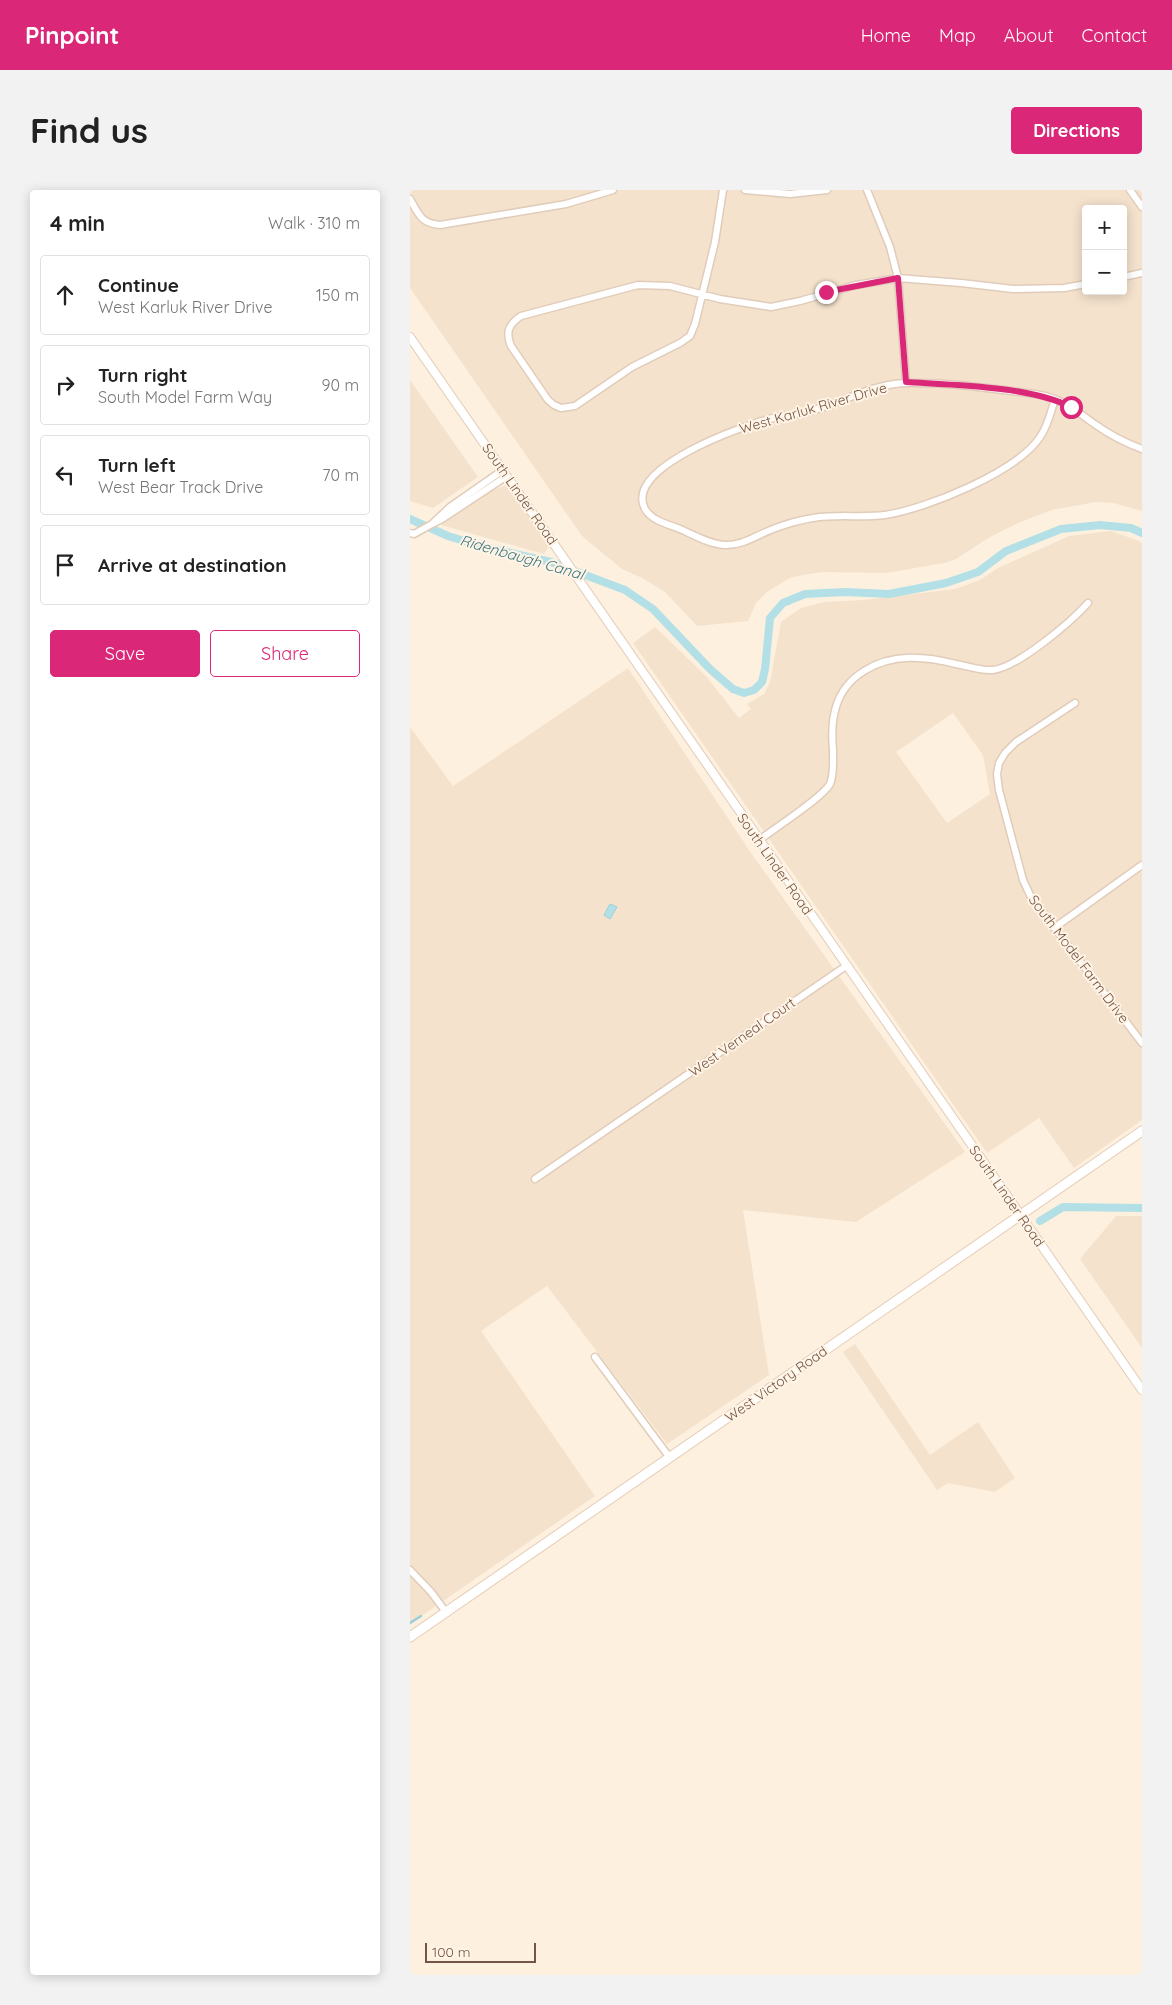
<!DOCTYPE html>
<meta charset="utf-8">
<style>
body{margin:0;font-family:Quicksand,sans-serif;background:#f2f2f2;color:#222}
.controls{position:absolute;right:15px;top:15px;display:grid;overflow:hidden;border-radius:5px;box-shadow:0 2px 12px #0003}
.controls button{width:45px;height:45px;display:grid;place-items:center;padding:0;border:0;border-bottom:1px solid #e0e0e0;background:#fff;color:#222;font:25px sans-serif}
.scale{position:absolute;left:15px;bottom:12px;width:111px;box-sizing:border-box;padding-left:5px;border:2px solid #735546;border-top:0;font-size:14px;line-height:18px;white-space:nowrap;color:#735546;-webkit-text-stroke:4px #fff4e5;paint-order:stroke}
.stop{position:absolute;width:15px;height:15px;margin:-11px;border:4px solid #db2777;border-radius:50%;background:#fff}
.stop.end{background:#db2777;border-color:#fff;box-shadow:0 1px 5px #0008}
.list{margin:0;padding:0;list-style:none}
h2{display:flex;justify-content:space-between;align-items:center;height:65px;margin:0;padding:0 20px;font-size:21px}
h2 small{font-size:16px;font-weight:400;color:#767676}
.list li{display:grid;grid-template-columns:32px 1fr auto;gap:15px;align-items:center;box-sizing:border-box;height:80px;margin:0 10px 10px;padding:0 10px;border:1px solid #e0e0e0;border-radius:5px}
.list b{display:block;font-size:19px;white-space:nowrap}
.list p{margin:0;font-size:16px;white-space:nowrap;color:#767676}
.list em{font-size:16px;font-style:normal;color:#767676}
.actions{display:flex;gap:10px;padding:15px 20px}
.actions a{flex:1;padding:11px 0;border:1px solid #db2777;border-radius:5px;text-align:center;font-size:18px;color:#db2777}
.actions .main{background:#db2777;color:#fff}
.icon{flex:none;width:28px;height:28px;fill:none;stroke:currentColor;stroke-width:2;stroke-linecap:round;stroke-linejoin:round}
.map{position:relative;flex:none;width:732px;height:1785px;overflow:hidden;border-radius:5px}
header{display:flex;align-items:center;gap:30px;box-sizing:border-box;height:70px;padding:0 25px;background:#db2777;color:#fff}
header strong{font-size:24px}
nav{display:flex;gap:28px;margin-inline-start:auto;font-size:18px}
.intro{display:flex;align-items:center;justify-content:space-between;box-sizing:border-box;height:120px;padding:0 30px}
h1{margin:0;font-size:35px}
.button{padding:12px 22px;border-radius:5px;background:#db2777;color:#fff;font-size:18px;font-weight:700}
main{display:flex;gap:30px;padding:0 30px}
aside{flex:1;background:#fff;border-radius:5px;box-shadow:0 2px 12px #0003}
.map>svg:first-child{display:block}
.residential{fill:#f4e2cd;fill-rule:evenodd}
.water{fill:#b3e0e6;stroke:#99d0d8}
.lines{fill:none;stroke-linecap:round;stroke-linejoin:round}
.stream{stroke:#99d0d8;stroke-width:2.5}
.canal{stroke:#b3e0e6;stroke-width:8}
.minor-casing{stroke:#e1ccba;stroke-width:9}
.tertiary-casing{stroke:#e1ccba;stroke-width:10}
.secondary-casing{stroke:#e6cdb8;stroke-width:11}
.minor{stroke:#fff;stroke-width:6}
.tertiary{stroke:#fff;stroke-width:8}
.secondary{stroke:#fff;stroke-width:9}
.route{stroke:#db2777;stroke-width:6}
.labels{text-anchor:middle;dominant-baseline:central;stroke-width:4;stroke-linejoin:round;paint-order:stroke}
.street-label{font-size:14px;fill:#735546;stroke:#fff4e5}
.water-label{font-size:15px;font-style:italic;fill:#3c7781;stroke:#fff4e5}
</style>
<header>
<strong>Pinpoint</strong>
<nav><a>Home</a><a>Map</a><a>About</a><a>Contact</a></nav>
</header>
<div class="intro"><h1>Find us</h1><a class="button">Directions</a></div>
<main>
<aside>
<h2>4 min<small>Walk · 310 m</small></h2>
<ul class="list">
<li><svg class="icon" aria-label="ahead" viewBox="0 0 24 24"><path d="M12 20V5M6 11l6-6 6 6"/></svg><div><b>Continue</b><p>West Karluk River Drive</p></div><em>150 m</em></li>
<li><svg class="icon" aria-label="right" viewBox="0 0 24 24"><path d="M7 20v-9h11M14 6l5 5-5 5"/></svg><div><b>Turn right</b><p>South Model Farm Way</p></div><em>90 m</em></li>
<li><svg class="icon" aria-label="left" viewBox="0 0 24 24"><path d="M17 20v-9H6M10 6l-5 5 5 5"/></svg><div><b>Turn left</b><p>West Bear Track Drive</p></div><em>70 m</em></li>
<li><svg class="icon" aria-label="arrive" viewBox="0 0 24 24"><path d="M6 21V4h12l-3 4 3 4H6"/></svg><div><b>Arrive at destination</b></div></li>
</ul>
<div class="actions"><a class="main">Save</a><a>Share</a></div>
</aside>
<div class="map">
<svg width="732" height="1785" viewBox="0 0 732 1785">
<rect width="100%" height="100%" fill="#fdf0de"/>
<!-- residential -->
<path class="residential" d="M0 0H732V321L703 313 686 312 642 320 608 333 580 347 546 369 534 373 476 383 412 382 393 385 380 388 358 401 346 413 338 431 287 436 255 402 232 388 212 379 172 346 0 98ZM676 19H713V101H676Z
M0 190 68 287 23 318 0 311Z
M97 295 139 356 134 364 31 335 78 302Z
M701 341 729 351 732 353V930L664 978 629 928 577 963 223 453 245 437 296 486 329 528 341 519 337 514 354 504 360 492 371 432 391 418 415 412 454 410 545 399 570 390 588 378 659 346ZM543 523 573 565 580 604 537 633 486 562Z
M218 478 341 663 555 962 446 1032 333 1020 359 1185 257 1254 137 1096 71 1141 185 1306 0 1434V537L43 596Z
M706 1026H732V1158L670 1069Z
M445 1154 520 1265 568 1232 605 1288 585 1302 538 1293 527 1300 433 1162Z"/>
<!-- water -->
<path class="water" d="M200 714 207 717 200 729 194 725Z"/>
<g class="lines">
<!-- stream -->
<path class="stream" d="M0 1433 11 1426"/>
<!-- canal -->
<path class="canal" d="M0 329 38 346 74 357 141 372 215 400 243 419 300 479 323 499 334 503 344 500 352 492 355 479 360 428 373 413 395 404 435 402 479 404 536 393 568 382 596 361 651 339 690 335 721 338 732 343
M630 1031 653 1017 732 1018"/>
<!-- minor casing -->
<g class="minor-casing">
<path id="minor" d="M313 0 305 52 285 134 280 146 270 153 222 177 165 216 151 218 144 215 138 210 101 156C95 142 99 134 111 126L228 95 260 96 310 109 361 117 390 111 446 95 488 88 551 93 603 99 654 98 676 94
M335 0 380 4 417 0
M457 0 480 57 488 88 496 192
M720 0 732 17
M0 9C9 25 11 33 30 35L156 14 203 0
M713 87 732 83
M645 209C641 221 638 236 630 247 607 282 516 319 475 325 451 328 427 324 403 328 389 330 376 334 363 339 347 345 332 356 314 355 299 354 284 345 270 339 258 334 242 331 235 319 213 277 335 235 363 228 377 225 391 224 404 220 436 211 465 193 498 193 537 192 578 198 617 203 627 204 638 206 647 210 662 216 673 226 686 235 700 245 716 253 732 259
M93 280 40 317 22 334 32 329 97 286
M0 343 4 344 22 334
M665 513 606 552 595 563 589 573 587 584 589 600 613 690 620 705 732 853
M349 650C364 639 412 608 420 594 424 585 423 570 423 560 420 528 425 499 454 481 482 463 515 466 546 474 558 476 571 481 583 480 608 477 661 432 678 413
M644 738 732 675
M125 989 436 776
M185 1167 260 1268
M0 1380 21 1402 36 1422"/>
</g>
<!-- tertiary casing -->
<g class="tertiary-casing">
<path id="tertiary" d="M0 147 732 1200"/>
</g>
<!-- secondary casing -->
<g class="secondary-casing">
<path id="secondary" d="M0 1447 732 941"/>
</g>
<!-- minor -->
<use href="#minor" class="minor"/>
<!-- tertiary -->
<use href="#tertiary" class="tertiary"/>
<!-- secondary -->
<use href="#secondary" class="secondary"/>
</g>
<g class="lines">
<!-- route -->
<path class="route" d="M416 102 488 88 496 192C544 195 619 196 661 217"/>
</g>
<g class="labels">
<!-- street labels -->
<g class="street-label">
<text transform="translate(403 218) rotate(-16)">West Karluk River Drive</text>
<text transform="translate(110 304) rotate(55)">South Linder Road</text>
<text transform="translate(365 674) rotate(55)">South Linder Road</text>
<text transform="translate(669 769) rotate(53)">South Model Farm Drive</text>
<text transform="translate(332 847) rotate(-35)">West Verneal Court</text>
<text transform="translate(597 1006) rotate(55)">South Linder Road</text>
<text transform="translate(366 1194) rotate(-35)">West Victory Road</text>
</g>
<!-- water labels -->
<g class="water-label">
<text transform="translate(112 367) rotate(16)">Ridenbaugh Canal</text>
</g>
</g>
</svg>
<div class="controls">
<button>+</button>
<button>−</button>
</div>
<div class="scale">100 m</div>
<div class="stop" style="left:661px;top:217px"></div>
<div class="stop end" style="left:416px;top:102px"></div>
</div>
</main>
